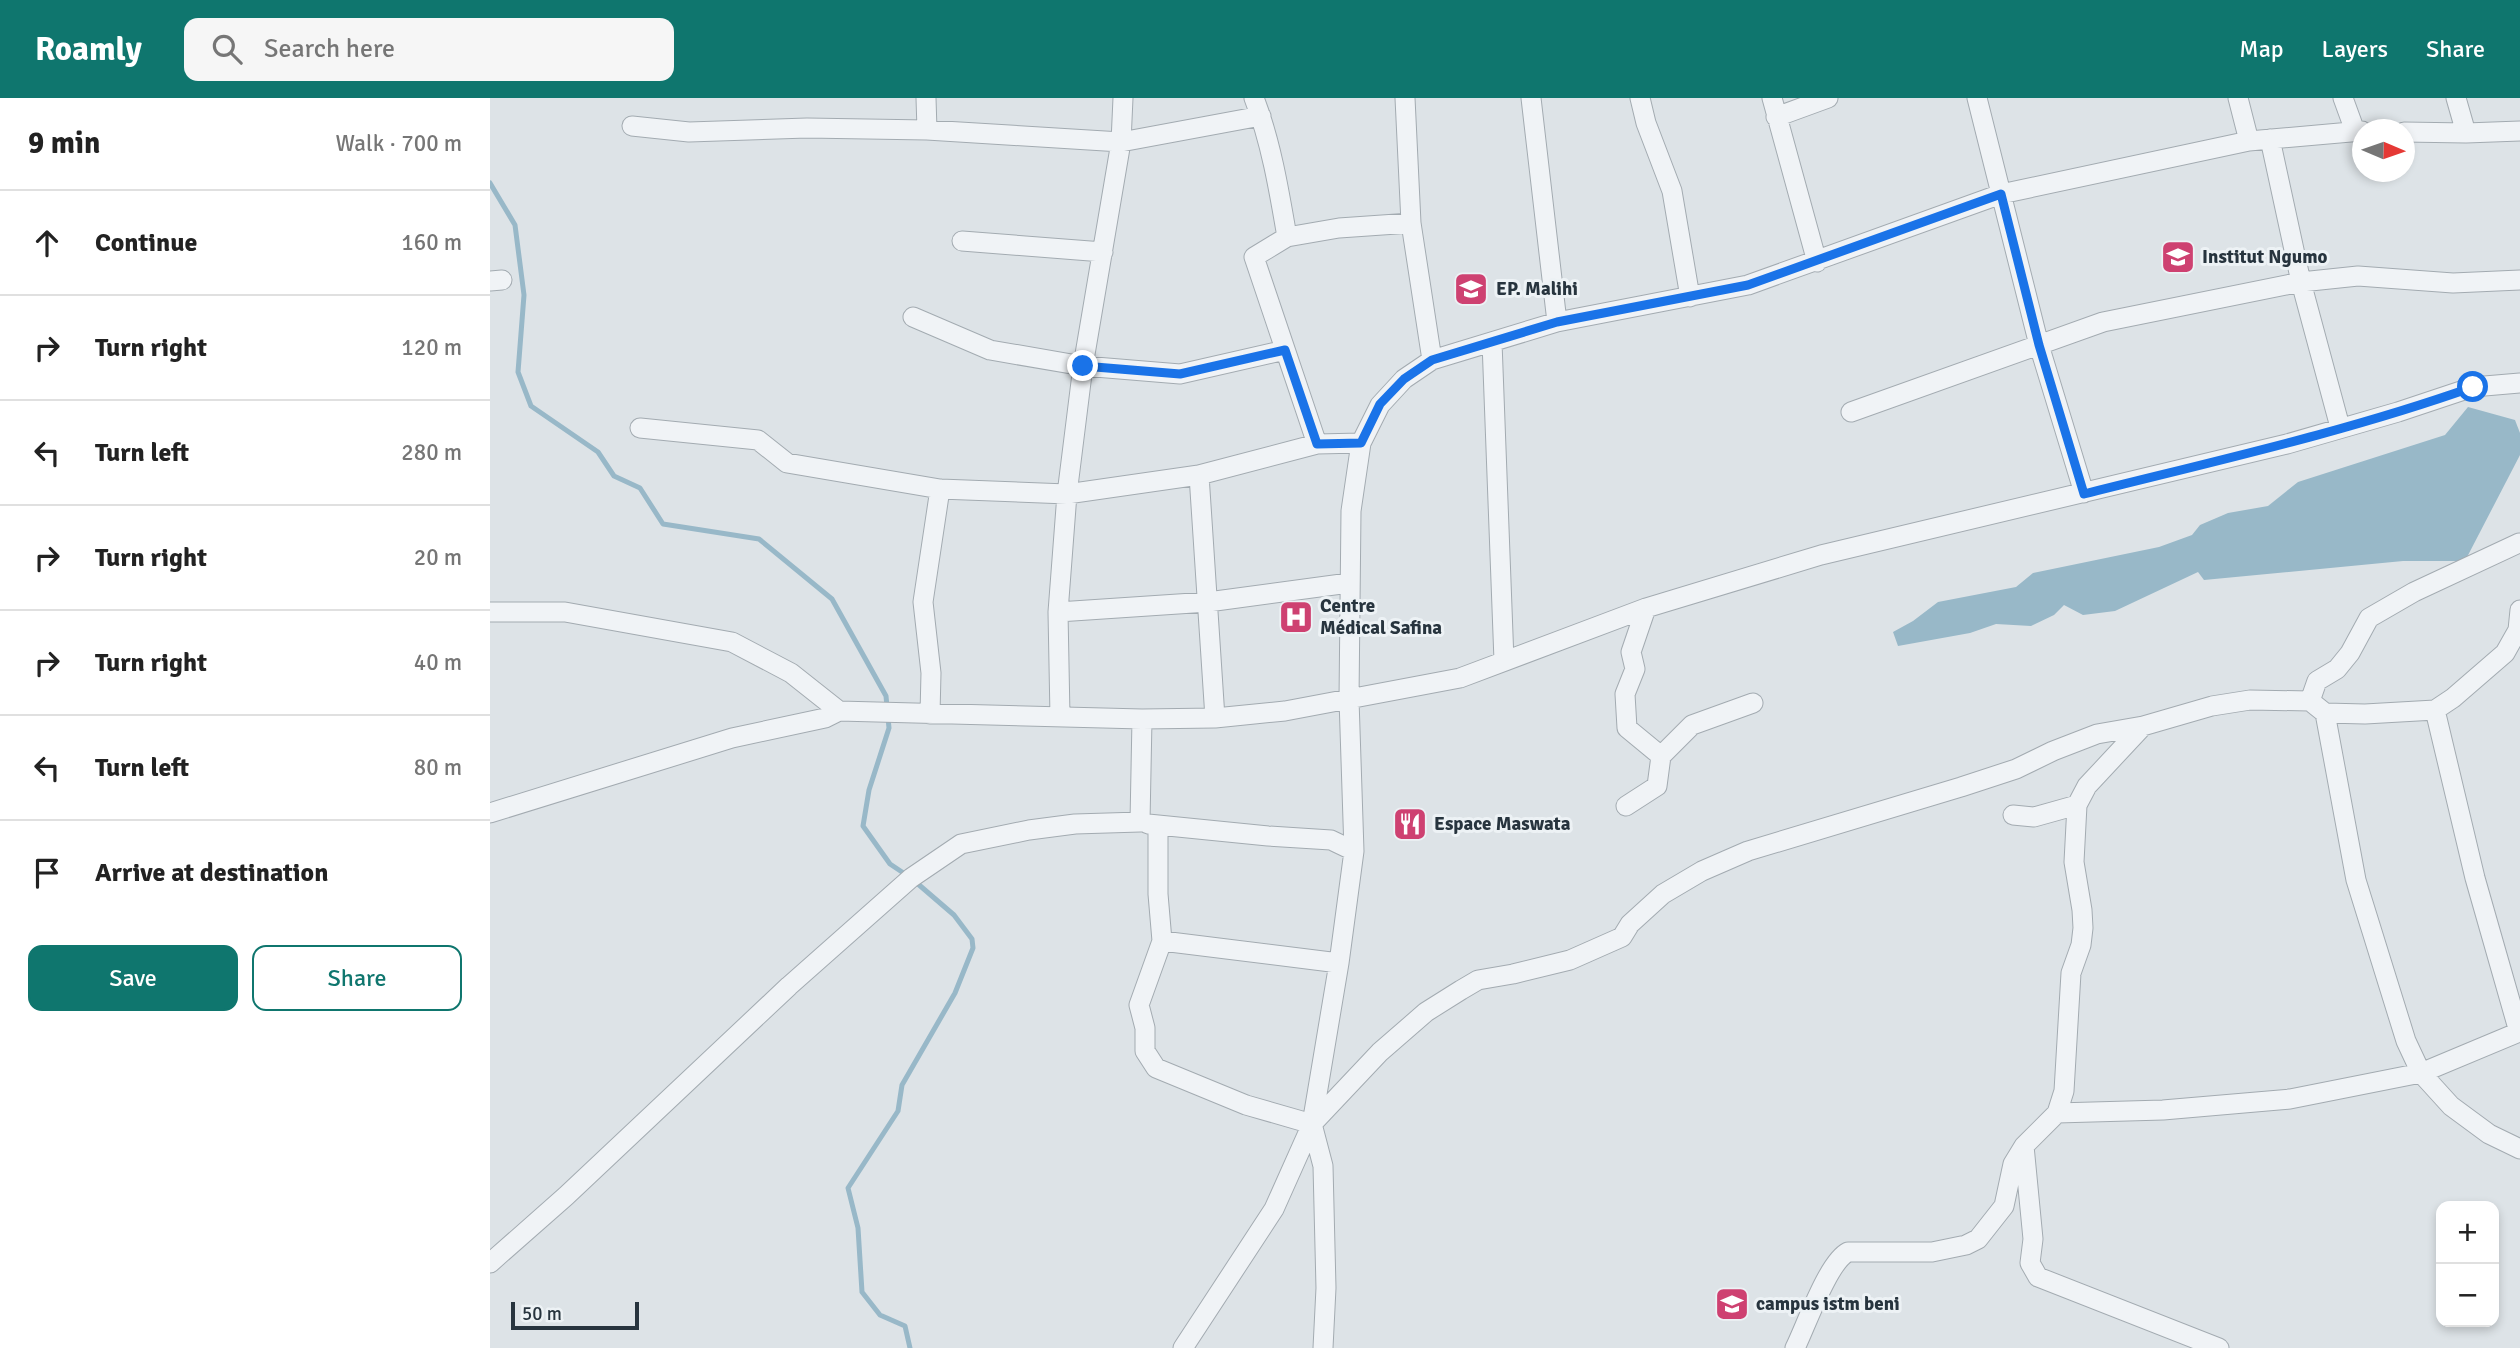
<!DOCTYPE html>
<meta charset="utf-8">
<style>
body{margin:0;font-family:Signika,sans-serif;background:#f6f6f6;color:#222}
.controls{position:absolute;right:21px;bottom:21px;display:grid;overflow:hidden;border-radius:14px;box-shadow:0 4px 10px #0003}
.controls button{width:63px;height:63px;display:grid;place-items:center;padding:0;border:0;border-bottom:2px solid #e0e0e0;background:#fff;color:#222;font:35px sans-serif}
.compass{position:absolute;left:1862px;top:21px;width:63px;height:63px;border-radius:50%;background:#fff;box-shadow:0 4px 10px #0003;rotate:92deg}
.scale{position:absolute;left:21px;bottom:18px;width:128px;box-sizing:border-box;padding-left:7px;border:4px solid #27343e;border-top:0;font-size:19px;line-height:24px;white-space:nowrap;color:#27343e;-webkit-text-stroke:5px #edf2f5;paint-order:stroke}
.stop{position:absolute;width:21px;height:21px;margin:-16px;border:5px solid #1a73e8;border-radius:50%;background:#fff}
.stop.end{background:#1a73e8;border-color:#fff;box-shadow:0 2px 7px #0008}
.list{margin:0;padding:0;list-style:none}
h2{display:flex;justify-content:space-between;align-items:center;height:91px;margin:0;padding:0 28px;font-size:30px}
h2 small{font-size:23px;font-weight:400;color:#767676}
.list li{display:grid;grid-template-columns:46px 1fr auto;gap:21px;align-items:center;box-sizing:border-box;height:105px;padding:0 28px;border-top:2px solid #e0e0e0}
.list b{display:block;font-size:26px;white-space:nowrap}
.list em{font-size:23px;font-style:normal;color:#767676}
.actions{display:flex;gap:14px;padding:21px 28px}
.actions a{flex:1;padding:16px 0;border:2px solid #0f766e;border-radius:14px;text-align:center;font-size:24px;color:#0f766e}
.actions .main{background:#0f766e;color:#fff}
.icon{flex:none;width:38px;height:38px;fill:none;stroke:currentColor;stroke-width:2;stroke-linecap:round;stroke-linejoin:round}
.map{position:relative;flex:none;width:2030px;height:1250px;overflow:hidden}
header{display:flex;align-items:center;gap:42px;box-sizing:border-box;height:98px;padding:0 35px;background:#0f766e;color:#fff}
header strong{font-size:33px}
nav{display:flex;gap:38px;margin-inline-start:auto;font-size:24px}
.search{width:490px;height:63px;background:#f6f6f6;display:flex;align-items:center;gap:18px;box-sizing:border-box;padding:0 24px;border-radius:14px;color:#767676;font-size:26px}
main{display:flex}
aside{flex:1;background:#fff}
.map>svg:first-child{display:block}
.water{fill:#98b8c8}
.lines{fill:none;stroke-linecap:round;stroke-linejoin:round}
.stream{stroke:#98b8c8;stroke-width:5}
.minor-casing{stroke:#a3abb1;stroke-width:21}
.minor{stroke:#f0f3f6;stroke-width:19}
.route{stroke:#1a73e8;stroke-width:9}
.labels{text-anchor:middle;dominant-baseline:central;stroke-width:6;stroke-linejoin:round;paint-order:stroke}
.poi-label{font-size:19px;font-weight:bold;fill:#27343e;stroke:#edf2f5;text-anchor:start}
</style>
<header>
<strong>Roamly</strong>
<div class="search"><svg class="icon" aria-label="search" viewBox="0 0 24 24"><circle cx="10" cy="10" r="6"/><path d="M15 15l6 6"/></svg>Search here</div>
<nav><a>Map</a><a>Layers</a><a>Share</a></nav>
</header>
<main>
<aside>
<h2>9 min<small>Walk · 700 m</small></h2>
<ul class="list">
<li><svg class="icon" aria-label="ahead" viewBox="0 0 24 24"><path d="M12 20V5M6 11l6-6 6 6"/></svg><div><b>Continue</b></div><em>160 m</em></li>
<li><svg class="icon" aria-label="right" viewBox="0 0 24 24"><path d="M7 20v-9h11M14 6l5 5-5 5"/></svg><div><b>Turn right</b></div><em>120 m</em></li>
<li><svg class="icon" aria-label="left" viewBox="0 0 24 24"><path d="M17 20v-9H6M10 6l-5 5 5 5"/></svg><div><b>Turn left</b></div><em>280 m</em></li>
<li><svg class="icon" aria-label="right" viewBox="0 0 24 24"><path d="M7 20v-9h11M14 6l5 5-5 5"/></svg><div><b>Turn right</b></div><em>20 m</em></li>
<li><svg class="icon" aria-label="right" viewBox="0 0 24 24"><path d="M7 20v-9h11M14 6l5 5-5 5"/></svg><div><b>Turn right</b></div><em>40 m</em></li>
<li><svg class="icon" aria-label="left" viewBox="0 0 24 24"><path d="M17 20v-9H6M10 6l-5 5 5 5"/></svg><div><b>Turn left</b></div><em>80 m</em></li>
<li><svg class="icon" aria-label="arrive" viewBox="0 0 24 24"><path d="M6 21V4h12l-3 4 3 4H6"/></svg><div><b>Arrive at destination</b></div></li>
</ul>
<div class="actions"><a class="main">Save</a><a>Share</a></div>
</aside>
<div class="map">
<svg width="2030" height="1250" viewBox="0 0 2030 1250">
<rect width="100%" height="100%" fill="#dde3e7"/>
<!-- water -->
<path class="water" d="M1978 309 2025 322 2030 335V357L1975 463H1913L1714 482 1708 474 1625 513 1593 517 1574 507 1564 517 1541 528 1506 526 1480 535 1408 548 1403 534 1423 523 1448 504 1526 489 1543 475 1669 449 1702 437 1710 427 1738 415 1778 408 1808 384 1955 337Z"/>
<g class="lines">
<!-- stream -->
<path class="stream" d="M0 85 25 127 34 197 28 274 41 308 108 354 124 378 150 390 173 426 269 441 342 501 396 598 399 630 379 692 373 728 400 766 421 780 464 817 482 841 483 850 465 895 412 987 408 1013 358 1090 368 1130 372 1194 390 1217 415 1228 420 1250"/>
<!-- minor casing -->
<g class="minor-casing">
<path id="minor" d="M436 0 437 32
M764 0C781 44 789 92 797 139
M915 0 921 125 942 262
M1041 0 1067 224
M1150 0 1156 25 1182 93 1200 199
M1282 0 1327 164
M1487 0 1549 247 1594 395
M1748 0 1759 43
M1853 0 1865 33
M1966 0 1976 35
M1286 19 1338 0
M142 28 199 34 317 30 437 32 631 44 771 18
M1914 34 1976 35 2030 33
M1780 41 1811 184 1850 329
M472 143 613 154
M0 183 12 182
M423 219 500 252 593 268 690 276 795 252
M1002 244 1014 563
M1361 314 1613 224 1811 184 1868 178 1963 185 2030 182
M150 330 268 342 297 365 450 391 577 396 709 377 827 346 871 345
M827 346 764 159 797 139 849 130 921 125
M709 377 725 620
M1156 510 1141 554 1145 571 1135 596 1137 630 1171 658
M0 514H75L242 544 301 575 349 613
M568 514 718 504 859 485
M1820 603 1827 583 1847 571 1860 555 1879 520 1924 494 2029 445
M1835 615 1866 782 1916 943 1931 975 1961 1008 1999 1036 2030 1051
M440 616 441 575 433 504 450 391
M570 619 568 514 577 396 593 268 631 44 633 0
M1136 708 1167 688 1171 658 1202 627 1263 605
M0 715 242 640 335 620 349 613 652 621 725 620 795 613 970 580 1156 510 1331 457 1797 346 1908 314 1983 289 2030 285
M1523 717 1544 719 1587 707
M658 726 778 738 841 742 864 753
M668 727V796L672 843 649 907 655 930V953L666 970 756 1007 822 1026
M672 843 849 865
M1567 1015 1673 1012 1800 1001 1931 975 2029 934 1985 780 1945 612
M822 1026 890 954 936 914 971 892 988 882 1023 876 1080 862 1132 839 1140 826 1173 796 1212 773 1258 753 1471 689 1526 671 1563 653 1607 636 1653 628 1722 608 1760 602 1820 603 1835 615 1875 616 1945 612 1963 600 2015 555 2028 532 2030 512
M822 1026 833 1068 836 1190 833 1250
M1534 1048 1543 1141 1540 1165 1548 1179 1729 1250
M0 1165 76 1098 299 888 421 780 471 746 539 732 585 726 650 724 652 621
M693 1250 784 1111 822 1026 849 865 864 753 859 601 861 413 871 345 890 307 914 281 942 262 1067 224 1258 187 1511 96 1759 43 1872 33
M1305 1250C1316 1228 1338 1164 1358 1154H1442L1476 1147 1488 1141 1514 1108 1523 1066 1534 1048 1567 1015 1574 993 1581 875 1591 847 1593 830 1592 812 1584 764 1587 707 1597 688 1653 628"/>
</g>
<!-- minor -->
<use href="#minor" class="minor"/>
</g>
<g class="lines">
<!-- route -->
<path class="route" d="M593 268 690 276 795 252 827 346 871 345 890 306 914 281 942 262 1067 224 1258 187 1511 96 1549 247 1594 396C1725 363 1856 334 1983 289"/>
</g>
<!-- icons -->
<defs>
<g id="school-square" transform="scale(1.75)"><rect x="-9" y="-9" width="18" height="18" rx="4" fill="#ce4171" stroke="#edf2f5"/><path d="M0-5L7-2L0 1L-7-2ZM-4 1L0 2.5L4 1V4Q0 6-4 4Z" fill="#fff"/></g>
<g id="hospital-square" transform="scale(1.75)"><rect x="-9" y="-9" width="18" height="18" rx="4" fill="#ce4171" stroke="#edf2f5"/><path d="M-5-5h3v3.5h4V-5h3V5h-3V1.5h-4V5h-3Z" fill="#fff"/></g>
<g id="restaurant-square" transform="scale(1.75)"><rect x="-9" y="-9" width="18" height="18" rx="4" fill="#ce4171" stroke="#edf2f5"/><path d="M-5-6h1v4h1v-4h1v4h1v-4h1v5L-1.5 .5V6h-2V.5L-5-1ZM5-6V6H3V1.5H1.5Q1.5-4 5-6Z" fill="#fff"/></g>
<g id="university-square" transform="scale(1.75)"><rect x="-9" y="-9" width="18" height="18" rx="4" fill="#ce4171" stroke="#edf2f5"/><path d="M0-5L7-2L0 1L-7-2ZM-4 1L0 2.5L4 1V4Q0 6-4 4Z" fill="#fff"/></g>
</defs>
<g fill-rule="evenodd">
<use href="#school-square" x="1688" y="159"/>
<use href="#school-square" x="981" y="191"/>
<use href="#hospital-square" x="806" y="519"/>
<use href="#restaurant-square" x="920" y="726"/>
<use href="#university-square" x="1242" y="1206"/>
</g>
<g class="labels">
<!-- poi labels -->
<g class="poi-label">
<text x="1712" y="159">Institut Ngumo</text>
<text x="1006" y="191">EP. Malihi</text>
<text x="830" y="508">Centre<tspan x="830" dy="22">Médical Safina</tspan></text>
<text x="944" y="726">Espace Maswata</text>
<text x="1266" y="1206">campus istm beni</text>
</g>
</g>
</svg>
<div class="controls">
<button>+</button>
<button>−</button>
</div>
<svg class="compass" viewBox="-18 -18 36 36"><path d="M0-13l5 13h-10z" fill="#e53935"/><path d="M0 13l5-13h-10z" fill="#767676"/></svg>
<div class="scale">50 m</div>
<div class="stop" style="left:1983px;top:289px"></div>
<div class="stop end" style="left:593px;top:268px"></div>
</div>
</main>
